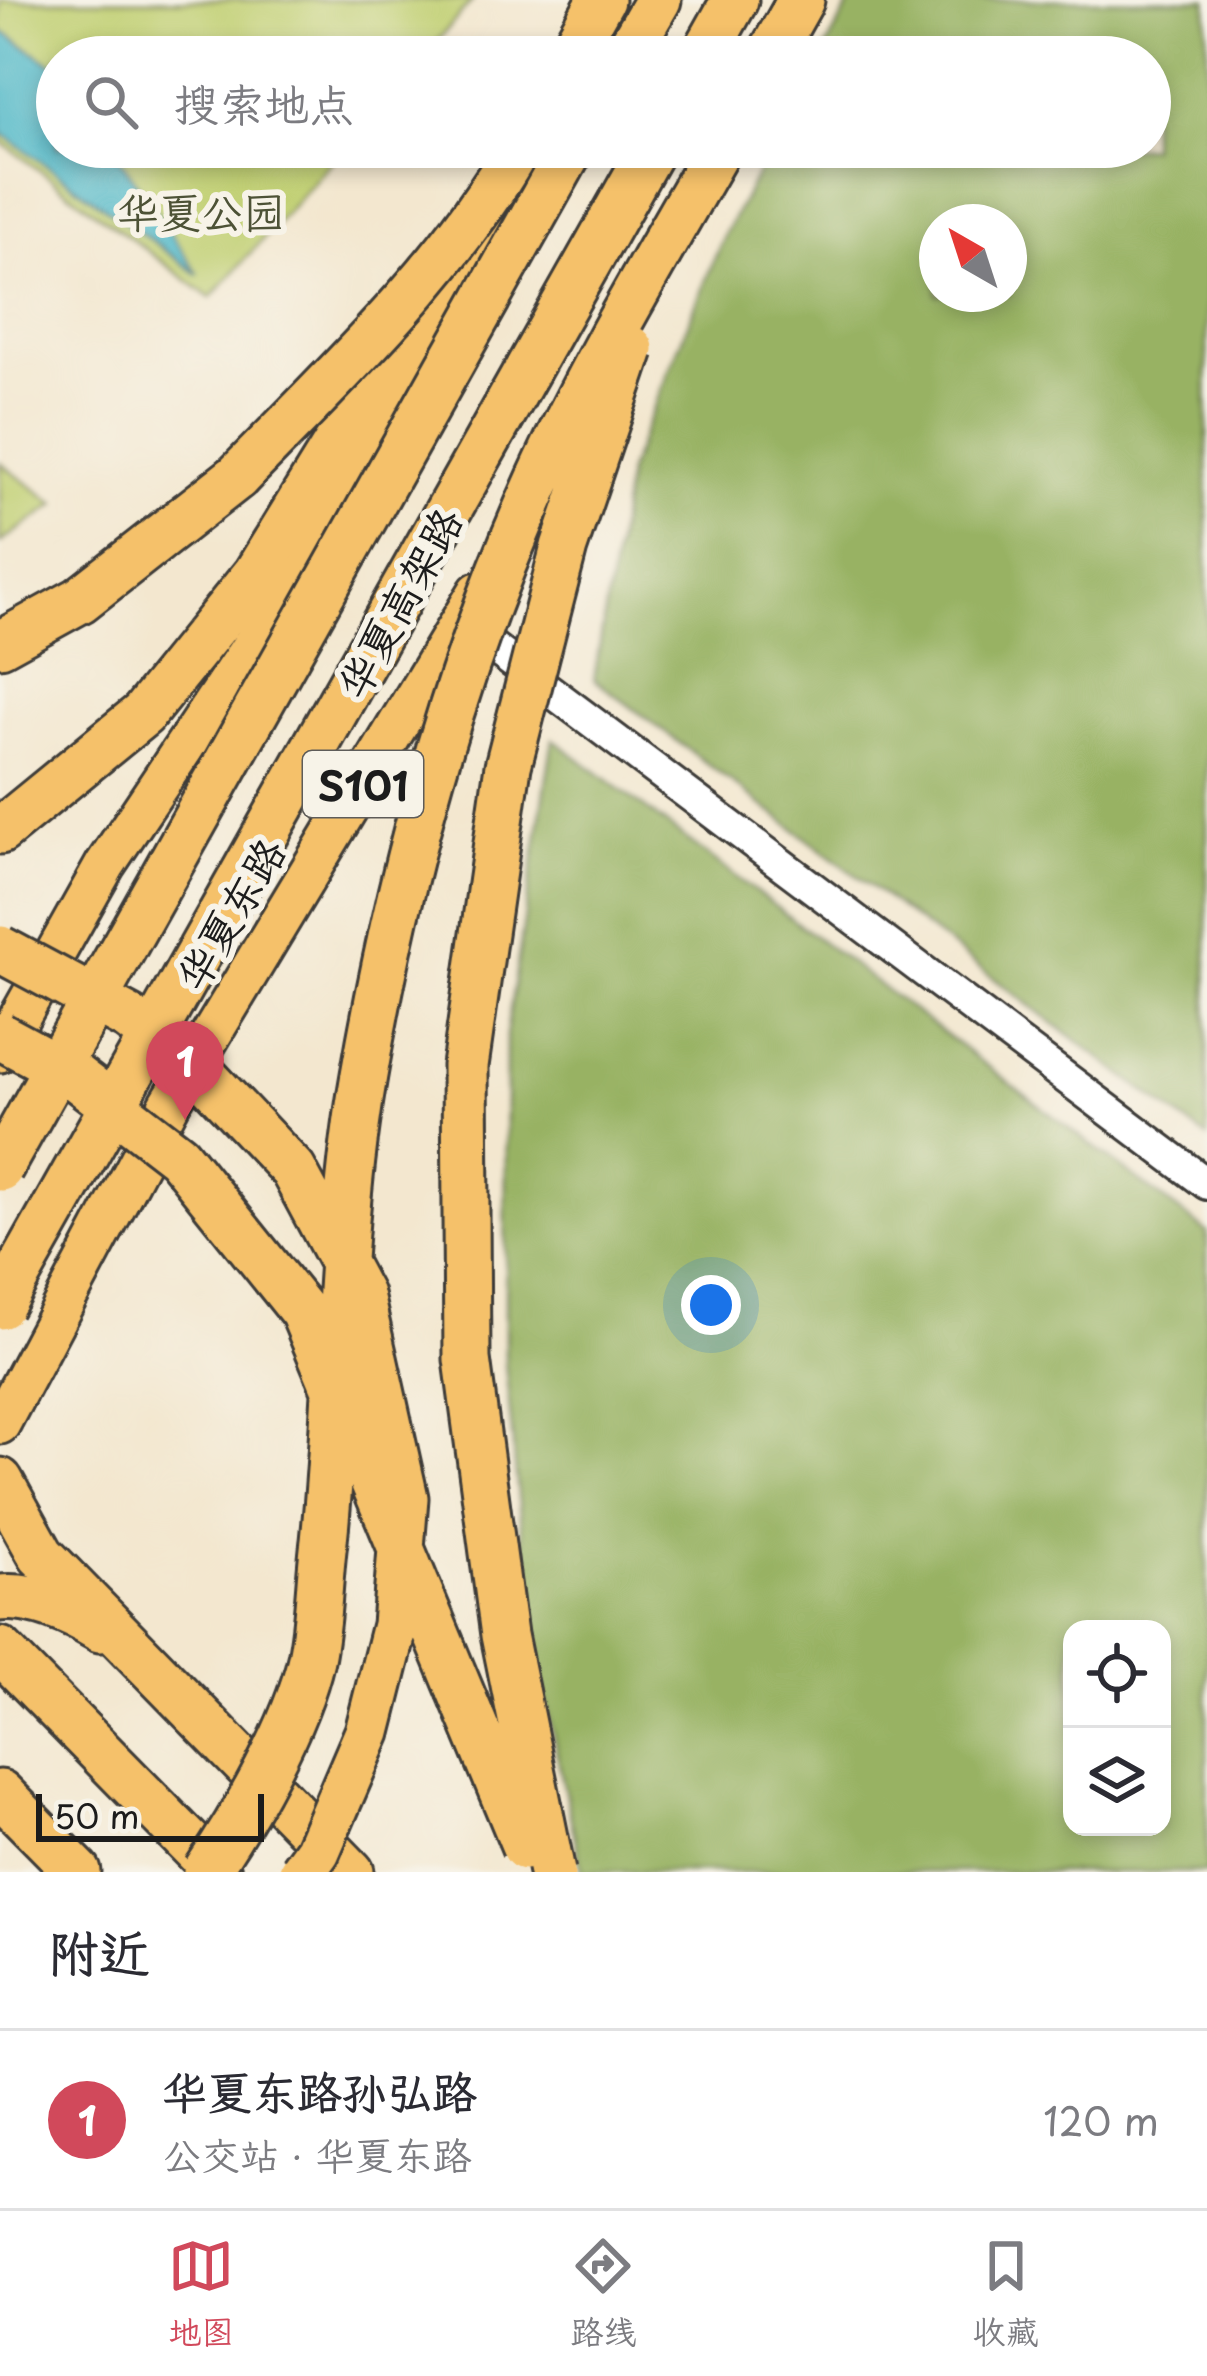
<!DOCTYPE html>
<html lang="zh">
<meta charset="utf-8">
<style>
body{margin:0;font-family:"Playpen Sans","LXGW WenKai TC",sans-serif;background:#f7f7f7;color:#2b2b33}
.controls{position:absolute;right:36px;bottom:36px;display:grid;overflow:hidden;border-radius:24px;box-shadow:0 6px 18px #0003}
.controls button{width:108px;height:108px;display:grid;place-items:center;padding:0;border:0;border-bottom:3px solid #e1e1e2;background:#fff;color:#2b2b33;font:60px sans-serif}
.compass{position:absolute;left:919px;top:204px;width:108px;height:108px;border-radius:50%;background:#fff;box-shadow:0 6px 18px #0003;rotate:321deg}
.scale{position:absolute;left:36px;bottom:30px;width:228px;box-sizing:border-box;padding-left:12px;border:6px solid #1c1c1c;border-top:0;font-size:33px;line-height:42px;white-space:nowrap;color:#1c1c1c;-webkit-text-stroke:9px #f7f3e8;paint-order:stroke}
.you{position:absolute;left:711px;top:1305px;width:42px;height:42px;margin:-30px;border:9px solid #fff;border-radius:50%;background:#1a73e8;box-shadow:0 0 0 18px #1a73e833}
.badge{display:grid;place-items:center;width:78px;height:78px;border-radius:50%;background:#d1495b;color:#fff;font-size:39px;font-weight:700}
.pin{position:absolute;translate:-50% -99px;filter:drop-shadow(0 3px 6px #0008)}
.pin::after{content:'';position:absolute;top:63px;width:42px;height:36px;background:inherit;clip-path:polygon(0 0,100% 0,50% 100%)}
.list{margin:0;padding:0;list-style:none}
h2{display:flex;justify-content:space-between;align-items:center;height:156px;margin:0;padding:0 48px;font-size:51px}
h2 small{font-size:39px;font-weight:400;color:#7c7c81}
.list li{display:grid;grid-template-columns:78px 1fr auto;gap:36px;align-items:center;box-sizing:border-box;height:180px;padding:0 48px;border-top:3px solid #e1e1e2}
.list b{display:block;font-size:45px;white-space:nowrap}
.list p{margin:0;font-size:39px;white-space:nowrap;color:#7c7c81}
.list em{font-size:39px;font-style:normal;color:#7c7c81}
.icon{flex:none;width:66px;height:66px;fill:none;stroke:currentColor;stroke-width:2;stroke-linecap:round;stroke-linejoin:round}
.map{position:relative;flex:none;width:1207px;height:1872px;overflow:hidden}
.search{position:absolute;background:#fff;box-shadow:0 6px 18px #0003;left:36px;right:36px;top:36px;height:132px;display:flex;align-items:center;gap:30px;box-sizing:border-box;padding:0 42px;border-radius:66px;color:#7c7c81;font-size:45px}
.sheet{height:336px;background:#fff}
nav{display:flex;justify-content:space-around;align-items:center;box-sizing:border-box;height:168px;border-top:3px solid #e1e1e2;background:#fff;font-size:33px;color:#7c7c81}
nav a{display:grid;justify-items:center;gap:6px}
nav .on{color:#d1495b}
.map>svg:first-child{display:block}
.green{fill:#c0cf71;stroke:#6e7646;stroke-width:3}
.forest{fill:#98b263;stroke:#5a6740;stroke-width:3;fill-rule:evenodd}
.water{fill:#4ab6c7;stroke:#336972;stroke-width:3}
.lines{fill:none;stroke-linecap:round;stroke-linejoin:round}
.minor-casing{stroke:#3c3a37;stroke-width:36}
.major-casing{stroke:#3c3a37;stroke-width:45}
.highway-casing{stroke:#3c3a37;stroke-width:51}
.minor{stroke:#fff;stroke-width:30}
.major{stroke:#f5c16b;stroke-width:39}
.highway{stroke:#f5c16b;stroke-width:45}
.highway-bridge-casing{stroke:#3c3a37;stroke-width:51;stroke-linecap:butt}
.highway-bridge{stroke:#f5c16b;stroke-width:45}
.labels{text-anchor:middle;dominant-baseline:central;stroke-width:12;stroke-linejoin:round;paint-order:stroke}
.shield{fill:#f7f3e8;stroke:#5e5c59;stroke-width:3}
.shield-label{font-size:39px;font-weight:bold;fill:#1c1c1c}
.park-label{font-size:42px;fill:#4d5236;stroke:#f7f3e8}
.street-label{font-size:42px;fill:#1c1c1c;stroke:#f7f3e8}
</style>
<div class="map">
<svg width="1207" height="1872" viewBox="0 0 1207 1872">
<rect width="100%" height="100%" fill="#f7f3e8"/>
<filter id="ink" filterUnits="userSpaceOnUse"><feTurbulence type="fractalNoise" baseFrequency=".00833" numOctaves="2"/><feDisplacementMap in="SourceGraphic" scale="24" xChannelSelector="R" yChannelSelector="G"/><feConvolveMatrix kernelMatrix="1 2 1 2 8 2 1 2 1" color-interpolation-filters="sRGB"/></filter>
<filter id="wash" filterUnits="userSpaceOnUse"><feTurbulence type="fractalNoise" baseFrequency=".004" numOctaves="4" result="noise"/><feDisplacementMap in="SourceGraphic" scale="48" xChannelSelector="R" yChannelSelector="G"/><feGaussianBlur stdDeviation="2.7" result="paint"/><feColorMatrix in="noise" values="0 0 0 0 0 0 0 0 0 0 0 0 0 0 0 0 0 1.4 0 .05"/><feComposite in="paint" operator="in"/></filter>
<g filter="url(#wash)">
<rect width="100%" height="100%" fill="#f3e7cf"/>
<!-- green -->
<path class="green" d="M0 0H473L423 57H57V147H344L211 298 0 141Z
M0 463 56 504 0 543Z"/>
<!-- forest -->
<path class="forest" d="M852 0H1207V1138L594 679 628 471 725 233 772 147H1150V57H821ZM937 222H1009V294H937Z
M553 739 1207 1232V1872H582L531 1632 505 1363 506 1034ZM1072 1629H1162V1827H1072Z"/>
<!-- water -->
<path class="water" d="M0 30 57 67V147H112L199 275 0 132Z"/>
</g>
<g filter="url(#ink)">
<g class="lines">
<!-- minor casing -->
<g class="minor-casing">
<path id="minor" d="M463 625 1207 1184"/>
</g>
<!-- major casing -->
<g class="major-casing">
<path id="major" d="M0 1052 105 865 320 544 491 213
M0 1424 170 1103 478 592"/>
</g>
<!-- highway casing -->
<g class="highway-casing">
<path id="highway" d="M569 57 601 0
M625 57 658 0
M703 57 735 0
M769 57 801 0
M0 644 80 600 237 477
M0 831 143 714 256 574 431 290
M0 1481 41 1555 351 1872
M0 1598C33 1594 72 1612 100 1629
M0 1650 218 1872
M0 1793 78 1872"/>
</g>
<!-- minor -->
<use href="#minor" class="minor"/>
<!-- major -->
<use href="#major" class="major"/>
<!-- highway -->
<use href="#highway" class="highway"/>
<!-- highway-bridge casing -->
<g class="highway-bridge-casing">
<path id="highway-bridge" d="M237 477C334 377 449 269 518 147
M0 949 129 1018 205 1077 293 1170 360 1295 405 1498 395 1625 368 1732 317 1851 302 1872
M0 1036 74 1076 178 1156 303 1312 525 1847
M0 1168 572 147
M0 1306 653 147
M206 1872C244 1816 296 1726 311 1659 319 1621 319 1579 324 1541 340 1386 337 1229 364 1075 399 873 455 665 540 478 592 364 657 256 719 147
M552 1872 504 1635 467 1359 465 1066 508 766 564 547 631 349"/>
</g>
<!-- highway-bridge -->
<use href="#highway-bridge" class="highway-bridge"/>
</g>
</g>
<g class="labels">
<!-- shield labels -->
<rect class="shield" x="303" y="751" width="120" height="66" rx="9"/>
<g class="shield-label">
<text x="363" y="784">S101</text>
</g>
<!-- park labels -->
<g class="park-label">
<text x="201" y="210">华夏公园</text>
</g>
<!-- street labels -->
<g class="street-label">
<text transform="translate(398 602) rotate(-61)">华夏高架路</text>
<text transform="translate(229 913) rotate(-59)">华夏东路</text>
</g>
</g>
</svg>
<div class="controls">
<button><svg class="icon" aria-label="locate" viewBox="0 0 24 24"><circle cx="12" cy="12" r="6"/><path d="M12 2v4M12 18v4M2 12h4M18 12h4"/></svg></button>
<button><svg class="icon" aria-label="layers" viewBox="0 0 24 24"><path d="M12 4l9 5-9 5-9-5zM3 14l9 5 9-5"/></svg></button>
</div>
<svg class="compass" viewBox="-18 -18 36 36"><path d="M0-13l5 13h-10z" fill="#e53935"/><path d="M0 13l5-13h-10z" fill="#7c7c81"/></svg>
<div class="scale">50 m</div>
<div class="you"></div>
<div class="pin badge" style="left:185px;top:1120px">1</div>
<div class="search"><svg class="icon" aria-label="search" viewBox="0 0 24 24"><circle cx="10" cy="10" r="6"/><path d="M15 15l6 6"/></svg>搜索地点</div>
</div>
<section class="sheet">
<h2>附近<small></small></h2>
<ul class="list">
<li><span class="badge">1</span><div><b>华夏东路孙弘路</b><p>公交站 · 华夏东路</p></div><em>120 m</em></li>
</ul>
</section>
<nav>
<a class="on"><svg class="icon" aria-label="map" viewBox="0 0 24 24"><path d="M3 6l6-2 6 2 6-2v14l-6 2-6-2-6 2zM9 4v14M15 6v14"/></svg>地图</a>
<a><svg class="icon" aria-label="directions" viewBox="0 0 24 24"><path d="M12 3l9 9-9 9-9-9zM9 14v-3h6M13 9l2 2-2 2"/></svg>路线</a>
<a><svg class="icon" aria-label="saved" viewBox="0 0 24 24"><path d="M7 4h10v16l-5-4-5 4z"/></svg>收藏</a>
</nav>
